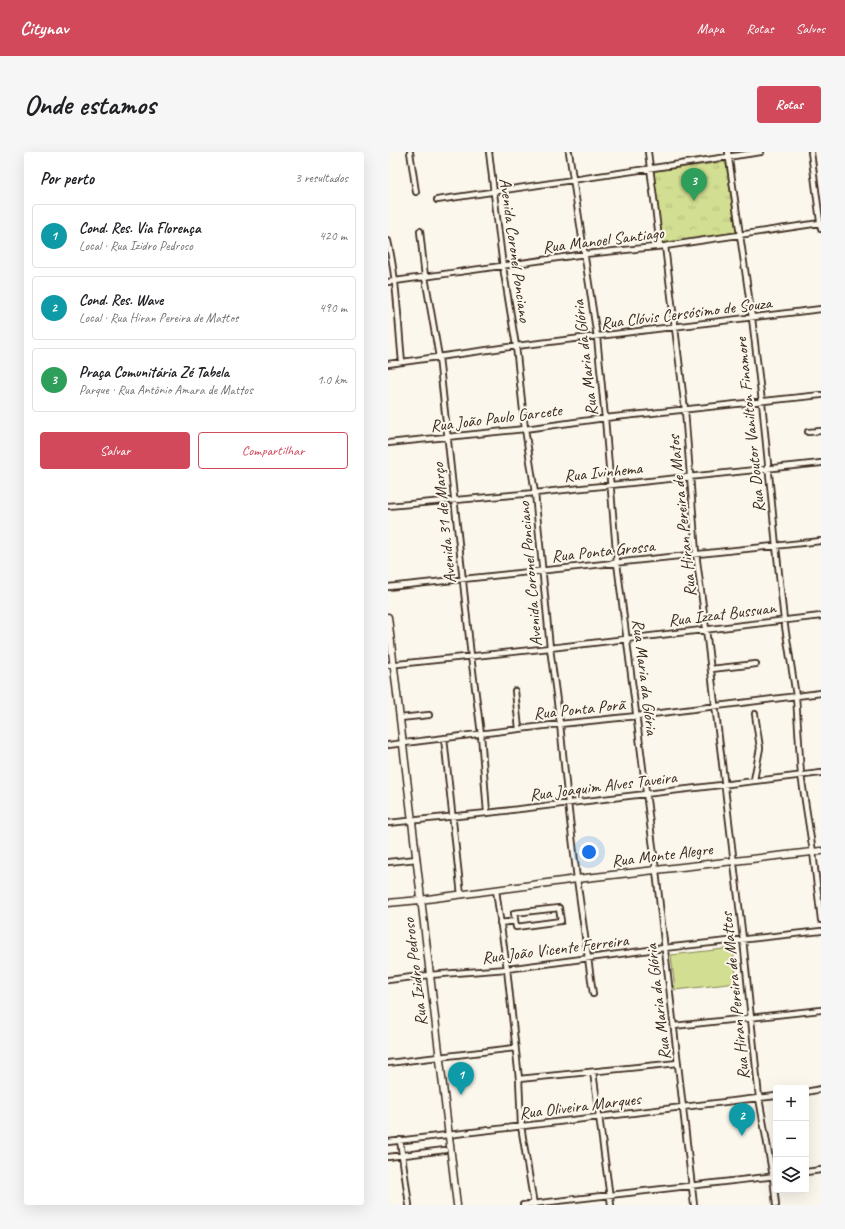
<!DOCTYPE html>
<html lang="pt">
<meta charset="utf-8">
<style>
body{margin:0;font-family:Caveat,sans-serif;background:#f6f6f6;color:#202124}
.controls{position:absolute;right:12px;bottom:12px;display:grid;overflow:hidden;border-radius:4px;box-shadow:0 4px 16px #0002}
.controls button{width:36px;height:36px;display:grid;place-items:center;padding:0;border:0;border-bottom:1px solid #e0e0e0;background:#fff;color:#202124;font:20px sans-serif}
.you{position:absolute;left:201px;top:700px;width:14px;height:14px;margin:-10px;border:3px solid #fff;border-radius:50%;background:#1a73e8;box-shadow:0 0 0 6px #1a73e833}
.badge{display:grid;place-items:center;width:26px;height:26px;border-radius:50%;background:#d1495b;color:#fff;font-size:13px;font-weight:700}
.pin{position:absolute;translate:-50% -33px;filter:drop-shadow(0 1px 2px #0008)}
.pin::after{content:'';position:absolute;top:21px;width:14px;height:12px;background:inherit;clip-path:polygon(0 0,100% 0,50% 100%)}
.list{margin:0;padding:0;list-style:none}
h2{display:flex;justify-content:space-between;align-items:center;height:52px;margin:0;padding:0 16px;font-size:17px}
h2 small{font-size:13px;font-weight:400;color:#757577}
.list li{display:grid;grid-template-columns:26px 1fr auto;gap:12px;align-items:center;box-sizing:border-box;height:64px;margin:0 8px 8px;padding:0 8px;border:1px solid #e0e0e0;border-radius:4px}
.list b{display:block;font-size:15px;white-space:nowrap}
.list p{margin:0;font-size:13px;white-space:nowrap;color:#757577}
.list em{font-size:13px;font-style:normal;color:#757577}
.actions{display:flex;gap:8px;padding:12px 16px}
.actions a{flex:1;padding:9px 0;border:1px solid #d1495b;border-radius:4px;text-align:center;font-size:14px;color:#d1495b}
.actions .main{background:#d1495b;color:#fff}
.icon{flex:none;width:22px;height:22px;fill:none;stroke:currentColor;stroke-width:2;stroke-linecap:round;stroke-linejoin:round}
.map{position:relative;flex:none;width:433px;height:1053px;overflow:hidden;border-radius:4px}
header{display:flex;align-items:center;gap:24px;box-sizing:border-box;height:56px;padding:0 20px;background:#d1495b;color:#fff}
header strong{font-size:19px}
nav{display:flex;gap:22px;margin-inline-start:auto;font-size:14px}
.intro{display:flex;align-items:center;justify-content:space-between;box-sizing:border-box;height:96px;padding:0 24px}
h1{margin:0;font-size:28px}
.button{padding:10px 18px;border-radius:4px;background:#d1495b;color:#fff;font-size:14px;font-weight:700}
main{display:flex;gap:24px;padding:0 24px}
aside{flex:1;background:#fff;border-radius:4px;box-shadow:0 4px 16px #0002}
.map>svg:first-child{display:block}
.grass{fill:#d2de91;stroke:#868458}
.park{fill:url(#park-tufts);stroke:#868458}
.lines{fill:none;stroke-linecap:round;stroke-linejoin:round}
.street-casing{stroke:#3b2a1e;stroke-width:8}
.secondary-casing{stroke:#3b2a1e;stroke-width:9}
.street{stroke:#fbf7ec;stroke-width:4.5}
.secondary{stroke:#fbf7ec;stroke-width:6}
.labels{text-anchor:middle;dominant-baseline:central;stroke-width:4;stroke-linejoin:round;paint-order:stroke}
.street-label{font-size:17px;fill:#3b2a1e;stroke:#fbf7ec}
</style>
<header>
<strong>Citynav</strong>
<nav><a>Mapa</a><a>Rotas</a><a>Salvos</a></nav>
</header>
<div class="intro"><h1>Onde estamos</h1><a class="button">Rotas</a></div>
<main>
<aside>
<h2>Por perto<small>3 resultados</small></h2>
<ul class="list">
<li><span class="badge" style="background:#0f9aa8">1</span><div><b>Cond. Res. Via Florença</b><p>Local · Rua Izidro Pedroso</p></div><em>420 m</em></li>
<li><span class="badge" style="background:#0f9aa8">2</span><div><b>Cond. Res. Wave</b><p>Local · Rua Hiran Pereira de Mattos</p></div><em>490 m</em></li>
<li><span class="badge" style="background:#2e9e5b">3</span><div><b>Praça Comunitária Zé Tabela</b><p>Parque · Rua Antônio Amara de Mattos</p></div><em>1.0 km</em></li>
</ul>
<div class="actions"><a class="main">Salvar</a><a>Compartilhar</a></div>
</aside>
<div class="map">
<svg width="433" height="1053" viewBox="0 0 433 1053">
<defs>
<pattern id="park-tufts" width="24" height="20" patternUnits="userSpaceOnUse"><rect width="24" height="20" fill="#d2de91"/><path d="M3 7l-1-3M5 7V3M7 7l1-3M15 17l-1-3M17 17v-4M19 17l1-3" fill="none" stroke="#b5bf7d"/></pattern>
</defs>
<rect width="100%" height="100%" fill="#fbf7ec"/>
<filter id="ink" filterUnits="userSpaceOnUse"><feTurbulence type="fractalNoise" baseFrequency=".025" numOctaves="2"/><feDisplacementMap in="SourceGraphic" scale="8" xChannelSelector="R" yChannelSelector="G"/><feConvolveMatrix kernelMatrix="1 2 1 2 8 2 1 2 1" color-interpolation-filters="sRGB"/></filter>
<g filter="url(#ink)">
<!-- grass -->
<path class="grass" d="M345 796 349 831 287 838 283 803Z"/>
<!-- park -->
<path class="park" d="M336 10 338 12 348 79 347 81 344 83 275 91 273 88 266 19Z"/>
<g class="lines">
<!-- street casing -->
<g class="street-casing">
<path id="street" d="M22 0 28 40
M101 0 115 115 128 194 137 277 147 341 162 496 172 572 180 651 189 727 205 842
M181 0 209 185 217 266 229 411 268 719 306 1053
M260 0 272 94
M340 0 364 166 374 250 388 394 396 468 408 544 413 623 425 700 433 768
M423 0 433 77
M49 48 373 0
M32 79 37 125 51 205 83 504 93 582 99 661
M0 89C9 128 10 170 14 210
M277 94 297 258 308 401 318 477 355 787 371 946 385 1025 388 1053
M0 130 197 102 277 94 432 71
M0 212 128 194 433 157
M420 280 433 279
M0 291 137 277 217 266 433 243
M0 354 147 341 433 311
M0 435 433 389
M0 513 162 496 433 464
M323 517 368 512
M127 539 131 577
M12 566 41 563
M56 586 73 743
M0 593 172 572 249 564 433 541
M366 628 372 596 367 562
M0 671 99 661 433 621
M0 710 29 707
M108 738 119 817 131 927 133 974 146 1053
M171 756 173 769 128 775 126 761Z
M112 771 127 769
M0 828 41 823 119 817 276 796 433 779
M286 874 433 858
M0 911 127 896
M205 920 223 1053
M131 927 290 911
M418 940 433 937
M12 988 21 1053
M0 990 388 944
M0 1005 57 998
M418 1020 433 1018
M135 1053 388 1024"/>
</g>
<!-- secondary casing -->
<g class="secondary-casing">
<path id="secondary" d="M0 465C24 661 45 857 69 1053
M0 751 32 748 189 727 433 699"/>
</g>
<!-- street -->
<use href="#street" class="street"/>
<!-- secondary -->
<use href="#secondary" class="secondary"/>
</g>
</g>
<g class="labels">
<!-- street labels -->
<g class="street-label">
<text transform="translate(215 88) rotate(-7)">Rua Manoel Santiago</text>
<text transform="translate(127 98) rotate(82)">Avenida Coronel Ponciano</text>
<text transform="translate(298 161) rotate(-7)">Rua Clóvis Cersósimo de Souza</text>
<text transform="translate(197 206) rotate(-97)">Rua Maria da Glória</text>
<text transform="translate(108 266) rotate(-7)">Rua João Paulo Garcete</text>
<text transform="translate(362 273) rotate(-96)">Rua Doutor Vanilton Finamore</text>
<text transform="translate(215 320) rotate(-6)">Rua Ivinhema</text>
<text transform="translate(294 364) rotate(-96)">Rua Hiran Pereira de Matos</text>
<text transform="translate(56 371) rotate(-96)">Avenida 31 de Março</text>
<text transform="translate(215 399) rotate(-6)">Rua Ponta Grossa</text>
<text transform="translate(142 422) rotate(-95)">Avenida Coronel Ponciano</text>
<text transform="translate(334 462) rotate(-7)">Rua Izzat Bussuan</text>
<text transform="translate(257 525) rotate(83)">Rua Maria da Glória</text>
<text transform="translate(191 557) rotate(-6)">Rua Ponta Porã</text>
<text transform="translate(215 634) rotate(-7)">Rua Joaquim Alves Taveira</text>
<text transform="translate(274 703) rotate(-7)">Rua Monte Alegre</text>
<text transform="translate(167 797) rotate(-7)">Rua João Vicente Ferreira</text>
<text transform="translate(27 820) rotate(-97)">Rua Izidro Pedroso</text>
<text transform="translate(347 844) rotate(-96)">Rua Hiran Pereira de Mattos</text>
<text transform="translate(270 850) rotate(-97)">Rua Maria da Glória</text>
<text transform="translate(192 954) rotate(-7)">Rua Oliveira Marques</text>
</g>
</g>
</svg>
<div class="controls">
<button>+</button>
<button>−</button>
<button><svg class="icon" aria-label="layers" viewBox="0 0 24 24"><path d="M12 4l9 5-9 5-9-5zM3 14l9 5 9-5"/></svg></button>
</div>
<div class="you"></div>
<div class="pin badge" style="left:73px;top:943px;background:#0f9aa8">1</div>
<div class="pin badge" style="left:354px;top:984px;background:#0f9aa8">2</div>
<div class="pin badge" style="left:306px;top:49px;background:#2e9e5b">3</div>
</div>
</main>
